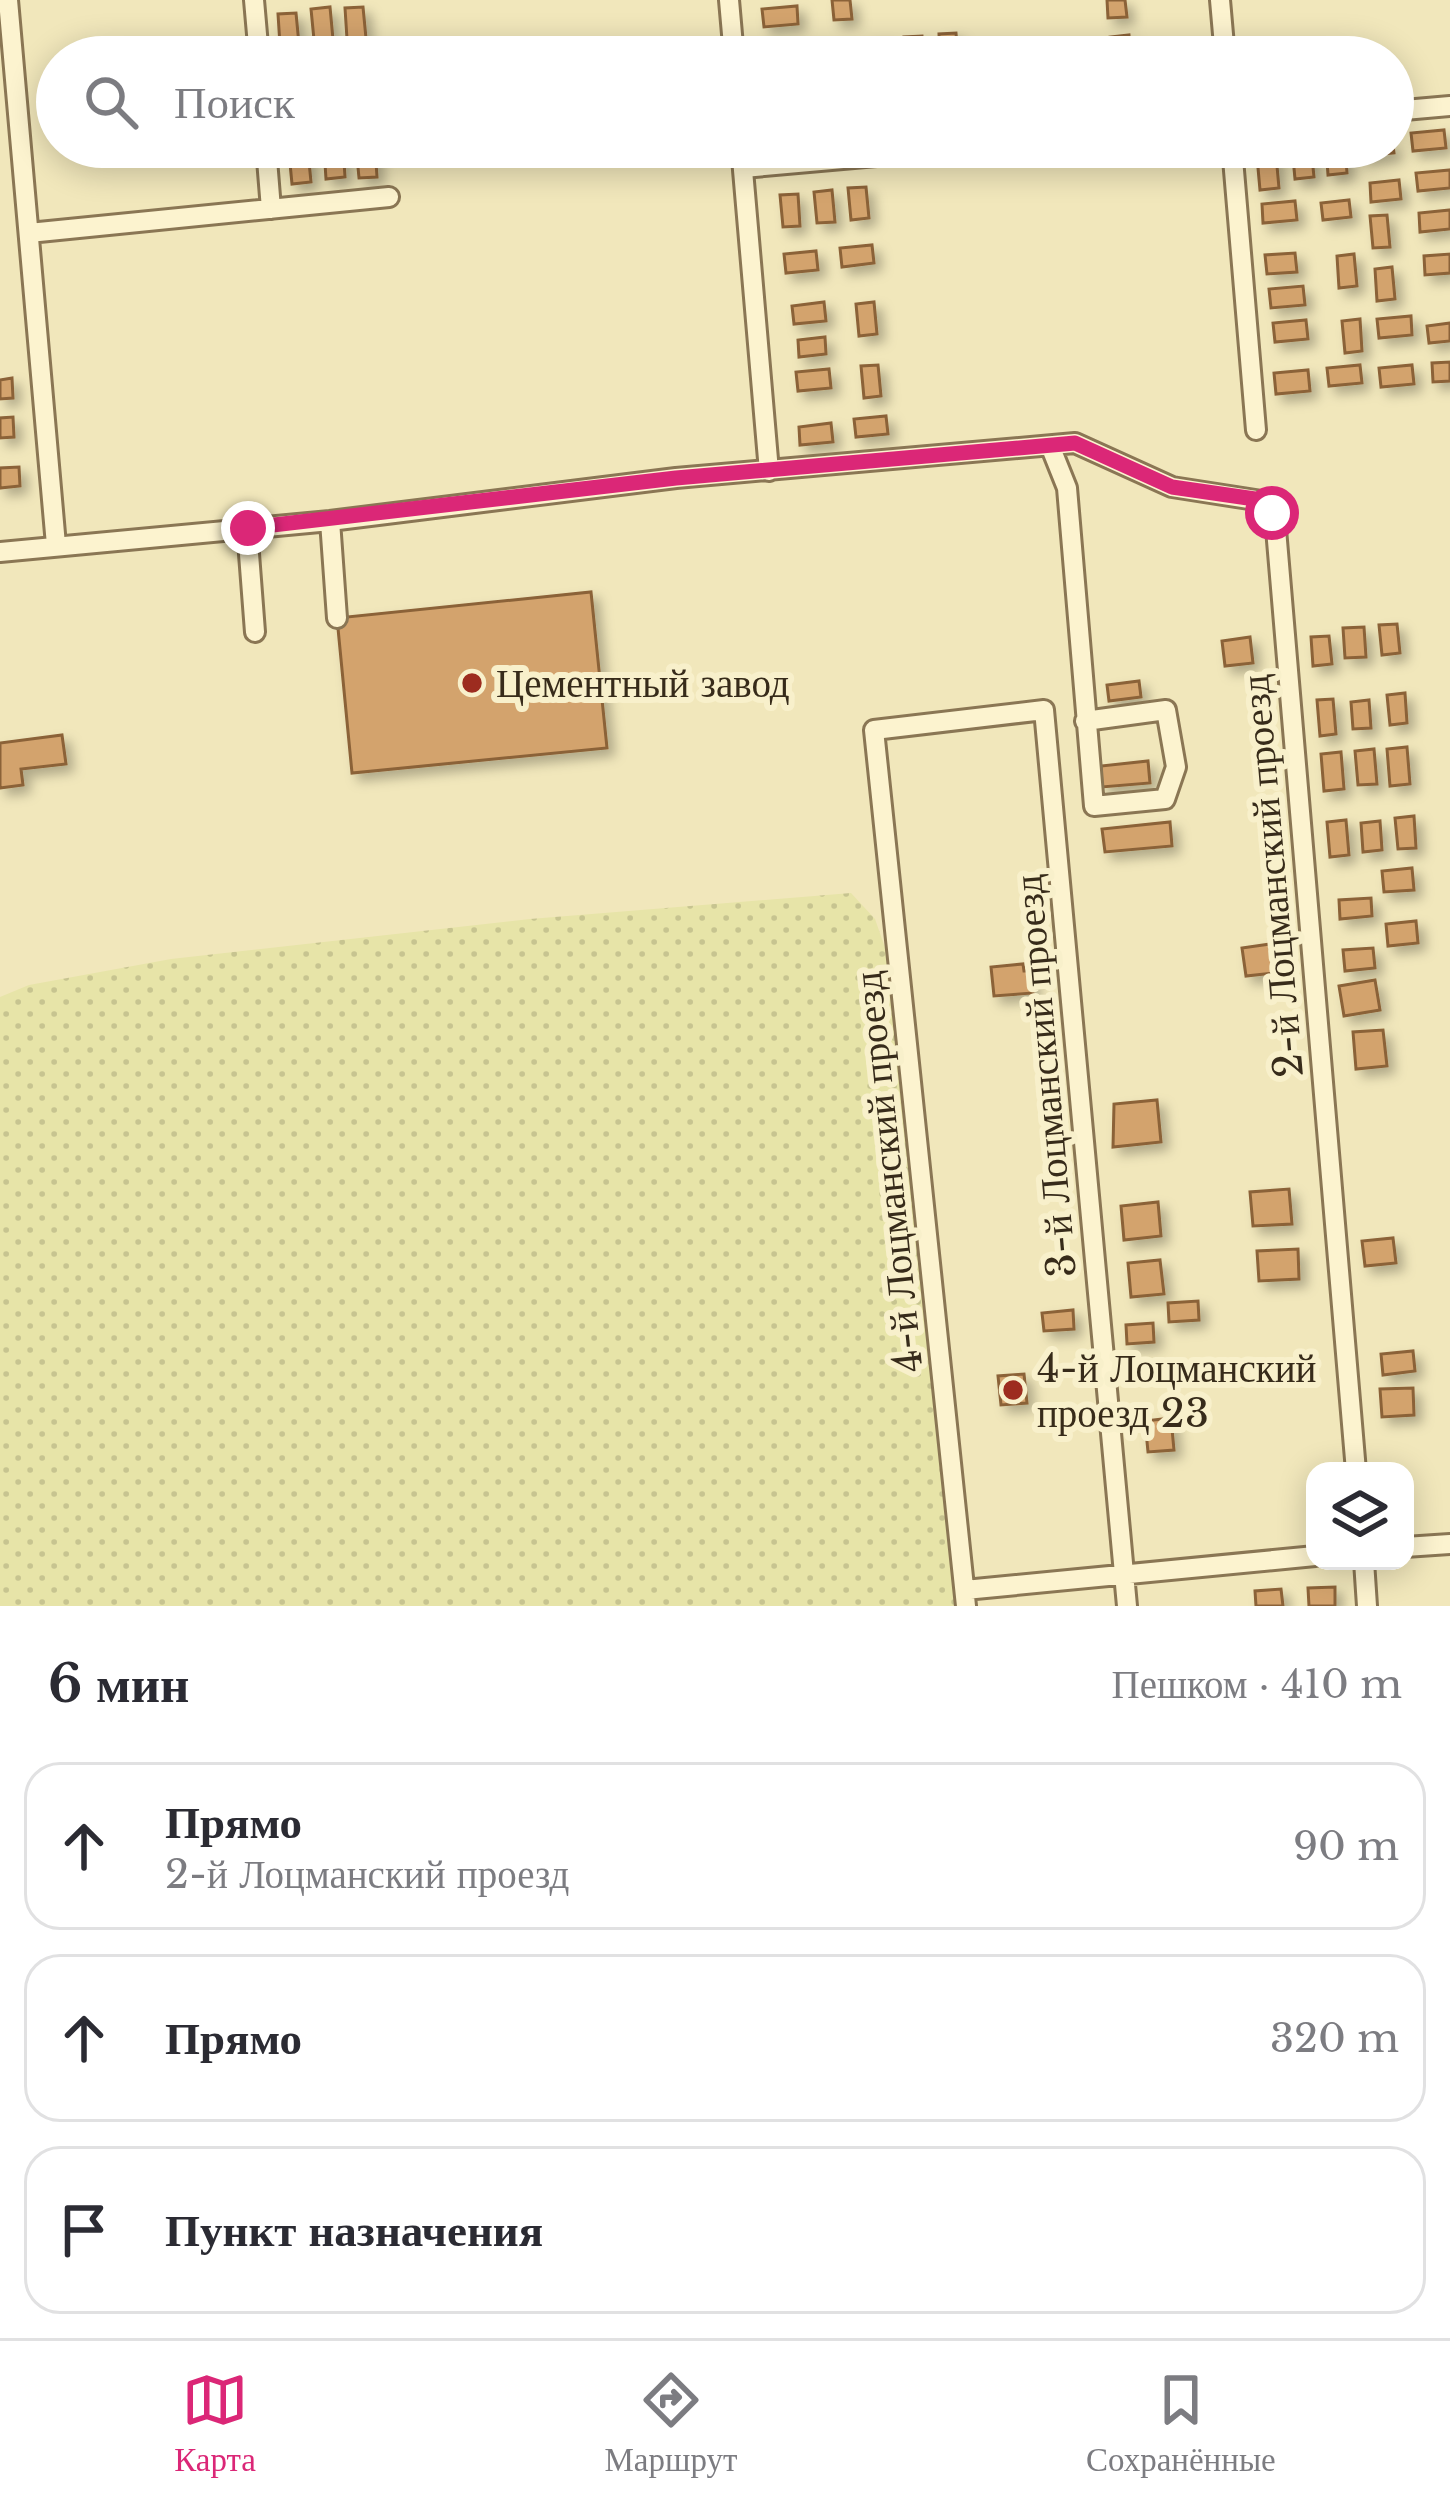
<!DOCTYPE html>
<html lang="ru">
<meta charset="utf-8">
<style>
body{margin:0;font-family:"Libre Baskerville",serif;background:#f7f7f7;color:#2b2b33}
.controls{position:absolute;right:36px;bottom:36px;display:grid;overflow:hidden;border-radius:24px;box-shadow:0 6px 30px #0003}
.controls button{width:108px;height:108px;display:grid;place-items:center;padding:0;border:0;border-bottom:3px solid #e1e1e2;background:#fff;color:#2b2b33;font:60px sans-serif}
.stop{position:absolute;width:36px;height:36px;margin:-27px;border:9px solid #db2777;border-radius:50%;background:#fff}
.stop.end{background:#db2777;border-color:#fff;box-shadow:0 3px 12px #0008}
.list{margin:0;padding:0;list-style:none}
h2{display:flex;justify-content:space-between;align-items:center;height:156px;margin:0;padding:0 48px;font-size:51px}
h2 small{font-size:39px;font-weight:400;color:#7c7c81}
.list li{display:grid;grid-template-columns:78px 1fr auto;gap:36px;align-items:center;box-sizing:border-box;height:168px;margin:0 24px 24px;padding:0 24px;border:3px solid #e1e1e2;border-radius:36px}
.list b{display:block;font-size:45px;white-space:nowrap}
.list p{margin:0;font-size:39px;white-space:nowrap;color:#7c7c81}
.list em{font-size:39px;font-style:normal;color:#7c7c81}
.icon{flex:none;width:66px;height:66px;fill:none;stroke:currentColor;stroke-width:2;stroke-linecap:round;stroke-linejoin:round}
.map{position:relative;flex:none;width:1450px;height:1606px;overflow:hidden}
.search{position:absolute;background:#fff;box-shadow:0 6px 30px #0003;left:36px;right:36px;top:36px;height:132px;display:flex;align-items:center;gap:30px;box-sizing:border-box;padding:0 42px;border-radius:66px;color:#7c7c81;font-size:45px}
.sheet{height:732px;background:#fff}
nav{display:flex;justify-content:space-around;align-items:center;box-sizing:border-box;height:168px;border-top:3px solid #e1e1e2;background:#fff;font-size:33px;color:#7c7c81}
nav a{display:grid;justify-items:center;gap:6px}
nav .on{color:#db2777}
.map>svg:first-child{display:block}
.farmland{fill:url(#farmland-dots)}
.building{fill:#d3a36d;stroke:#8b6238;stroke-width:3;filter:url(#shadow)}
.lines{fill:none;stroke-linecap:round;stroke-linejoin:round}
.minor-casing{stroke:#8a7654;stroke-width:24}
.minor{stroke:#fcf3cf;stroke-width:18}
.route{stroke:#db2777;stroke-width:15}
.poi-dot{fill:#9d2c1f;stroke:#f8f0cb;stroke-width:4.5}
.labels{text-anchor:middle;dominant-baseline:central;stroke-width:12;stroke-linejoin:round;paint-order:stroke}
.poi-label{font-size:39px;fill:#372b1a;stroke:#f8f0cb;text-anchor:start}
.street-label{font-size:39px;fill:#372b1a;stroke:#f8f0cb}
</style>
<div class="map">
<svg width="1450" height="1606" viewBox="0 0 1450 1606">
<defs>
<pattern id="farmland-dots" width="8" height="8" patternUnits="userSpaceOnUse" patternTransform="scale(3)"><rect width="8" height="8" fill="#e7e4a8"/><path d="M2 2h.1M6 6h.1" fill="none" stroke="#c7c490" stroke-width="1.8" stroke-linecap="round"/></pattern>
<filter id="shadow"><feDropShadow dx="7" dy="7" stdDeviation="6" flood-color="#0004"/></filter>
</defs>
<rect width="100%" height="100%" fill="#f1e7bb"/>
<!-- farmland -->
<path class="farmland" d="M851 893 875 919 890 962 957 1606H0V997L29 985 171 959 530 919Z"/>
<!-- building -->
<path class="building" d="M832 0H850L852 19 834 20Z
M1107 0H1125L1127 17 1108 18Z
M797 6 798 24 764 27 762 9Z
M330 7 333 39 314 40 311 9Z
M363 7 366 38 347 39 345 8Z
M296 13 299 44 280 45 278 14Z
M956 33 958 57H940L939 34Z
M1129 35 1131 57H1112L1110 37Z
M922 36 923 57H906L904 37Z
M886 38 887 57H870L868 39Z
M1198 44 1199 57H1165L1164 47Z
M1444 130 1446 148 1413 151 1411 133Z
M1393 145 1394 153 1360 156V147Z
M343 147 345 177 326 179 324 148Z
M356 147H375L377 177 359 178Z
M1292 147H1311L1314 177 1295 179Z
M1326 147H1345L1347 173 1328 175Z
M308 151 311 182 292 184 289 153Z
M1276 155 1279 188 1260 190 1257 157Z
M1450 170V188L1418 191 1416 173Z
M1399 180 1401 199 1371 202 1370 183Z
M866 187 869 218 851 220 848 188Z
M832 190 835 222 817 223 814 192Z
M798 194 800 226 783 227 780 195Z
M1349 200 1351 217 1323 220 1321 203Z
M1295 201 1297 220 1263 223 1262 204Z
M1450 210V229L1420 232 1419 213Z
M1387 215 1390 247 1373 248 1370 216Z
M872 245 874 263 842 267 840 248Z
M816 251 818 270 786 273 784 254Z
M1295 253 1297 272 1267 274 1265 255Z
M1354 254 1357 286 1339 288 1337 256Z
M1450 254V273L1425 275 1424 256Z
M1392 267 1395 299 1377 301 1375 269Z
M1303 286 1305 305 1271 308 1269 289Z
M824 302 826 321 794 324 792 306Z
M874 302 877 334 859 336 856 304Z
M1411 316 1412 335 1379 338 1377 319Z
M1360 319 1362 351 1345 353 1342 321Z
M1306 320 1308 339 1275 342 1273 323Z
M1450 323V341L1429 343 1427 326Z
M825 337 826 354 799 357 798 340Z
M1450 362V381L1433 382 1432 363Z
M878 365 881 396 864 398 861 366Z
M1360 365 1362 383 1329 386 1327 368Z
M1412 365 1414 384 1381 387 1379 368Z
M829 369 831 388 798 391 796 372Z
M1308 370 1310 391 1276 394 1274 373Z
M12 378 13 398 0 399V380Z
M886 416 888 434 856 437 854 419Z
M13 417 14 437 0 438V418Z
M831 423 833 442 800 445 799 427Z
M19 467 20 486 0 488V468Z
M591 592 607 748 352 773 337 618Z
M1397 624 1400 653 1382 655 1379 625Z
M1364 627 1366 657 1345 658 1343 628Z
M1329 636 1332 664 1313 666 1311 637Z
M1250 637 1253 663 1225 666 1222 641Z
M1139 681 1141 697 1109 701 1107 685Z
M1405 693 1407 723 1390 725 1387 695Z
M1333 699 1336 734 1320 736 1317 700Z
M1369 700 1371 728 1353 729 1351 702Z
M62 735 66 764 21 769 23 785 0 788V743Z
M1407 747 1410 784 1390 786 1387 749Z
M1374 749 1377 784 1358 785 1355 751Z
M1341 752 1344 789 1324 791 1321 754Z
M1148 761 1150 783 1102 787 1101 766Z
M1414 816 1416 848 1398 849 1395 818Z
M1346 820 1349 855 1330 857 1327 822Z
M1380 821 1382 850 1363 852 1361 823Z
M1170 822 1172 846 1105 852 1102 829Z
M1412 868 1414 890 1384 892 1382 871Z
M1371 898 1372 916 1340 919 1339 900Z
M1416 921 1418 943 1388 946 1386 924Z
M1270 944 1274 973 1246 976 1242 948Z
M1373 948 1375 968 1345 971 1343 950Z
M1023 964 1024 971H1030L1033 993 994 996 991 967Z
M1375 980 1380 1010 1344 1016 1339 986Z
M1383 1030 1387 1066 1356 1069 1353 1032Z
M1157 1100 1161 1142 1113 1147 1114 1104Z
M1289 1189 1292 1224 1253 1226 1250 1192Z
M1158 1202 1161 1236 1124 1240 1121 1206Z
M1393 1238 1396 1263 1365 1266 1362 1241Z
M1298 1249 1299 1279 1259 1281 1257 1251Z
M1160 1260 1164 1294 1131 1297 1128 1263Z
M1198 1301 1199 1320 1169 1322 1168 1303Z
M1073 1310 1074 1329 1044 1331 1042 1313Z
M1153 1323 1154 1342 1127 1344 1126 1325Z
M1413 1351 1415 1371 1383 1375 1381 1354Z
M1024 1374 1027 1403 1001 1405 998 1376Z
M1413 1388 1414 1415 1382 1417 1380 1389Z
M1171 1418 1174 1450 1148 1452 1145 1421Z
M1335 1587V1606H1309L1308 1588Z
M1281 1589 1283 1606H1256L1255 1591Z"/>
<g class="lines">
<!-- minor casing -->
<g class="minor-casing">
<path id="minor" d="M8 0 56 545
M254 0 259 57
M729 0 734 57
M1220 0 1225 57
M1393 111 1450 106
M266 147 271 209
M741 147 769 471
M1232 147 1256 430
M743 168 978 147
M29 233 389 197
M1051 448 1067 488 1094 806 1165 799 1176 767 1166 710 1085 721
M330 521 337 618
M247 528 255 632
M0 552 330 521 676 478 1075 443 1172 487 1262 501 1276 529 1356 1471
M1405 1547 1450 1544
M1364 1561 1367 1606
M965 1590 1315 1556
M966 1606 874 730 1044 710 1127 1606"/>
</g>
<!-- minor -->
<use href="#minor" class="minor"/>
</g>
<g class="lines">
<!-- route -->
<path class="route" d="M248 528 676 478 1075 443 1172 487 1262 500 1272 513"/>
</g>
<!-- markers -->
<g class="poi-dot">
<circle cx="472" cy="683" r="12"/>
<circle cx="1013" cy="1390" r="12"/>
</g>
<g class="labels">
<!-- poi labels -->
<g class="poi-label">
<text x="496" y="683">Цементный завод</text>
<text x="1037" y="1368">4-й Лоцманский<tspan x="1037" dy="45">проезд 23</tspan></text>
</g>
<!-- street labels -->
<g class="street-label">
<text transform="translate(1272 876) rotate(-95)">2-й Лоцманский проезд</text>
<text transform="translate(1045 1076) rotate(-95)">3-й Лоцманский проезд</text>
<text transform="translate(888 1172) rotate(-96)">4-й Лоцманский проезд</text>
</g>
</g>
</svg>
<div class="controls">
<button><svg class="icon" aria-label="layers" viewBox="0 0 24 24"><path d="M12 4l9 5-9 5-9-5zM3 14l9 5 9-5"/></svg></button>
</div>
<div class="stop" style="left:1272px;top:513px"></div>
<div class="stop end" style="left:248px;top:528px"></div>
<div class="search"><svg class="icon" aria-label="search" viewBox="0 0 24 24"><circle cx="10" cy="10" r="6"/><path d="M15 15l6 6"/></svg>Поиск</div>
</div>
<section class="sheet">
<h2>6 мин<small>Пешком · 410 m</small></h2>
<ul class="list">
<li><svg class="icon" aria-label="ahead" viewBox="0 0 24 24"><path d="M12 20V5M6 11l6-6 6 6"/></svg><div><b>Прямо</b><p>2-й Лоцманский проезд</p></div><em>90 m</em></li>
<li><svg class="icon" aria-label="ahead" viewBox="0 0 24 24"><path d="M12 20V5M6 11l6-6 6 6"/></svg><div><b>Прямо</b></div><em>320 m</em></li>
<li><svg class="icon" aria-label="arrive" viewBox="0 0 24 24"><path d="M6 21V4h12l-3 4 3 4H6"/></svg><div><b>Пункт назначения</b></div></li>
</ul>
</section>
<nav>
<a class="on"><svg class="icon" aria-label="map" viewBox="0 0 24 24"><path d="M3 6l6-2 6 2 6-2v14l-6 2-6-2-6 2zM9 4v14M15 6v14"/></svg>Карта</a>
<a><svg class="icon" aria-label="directions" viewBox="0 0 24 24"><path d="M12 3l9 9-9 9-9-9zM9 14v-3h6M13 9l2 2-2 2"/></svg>Маршрут</a>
<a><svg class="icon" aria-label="saved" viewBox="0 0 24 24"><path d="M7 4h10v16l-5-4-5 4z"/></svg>Сохранённые</a>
</nav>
